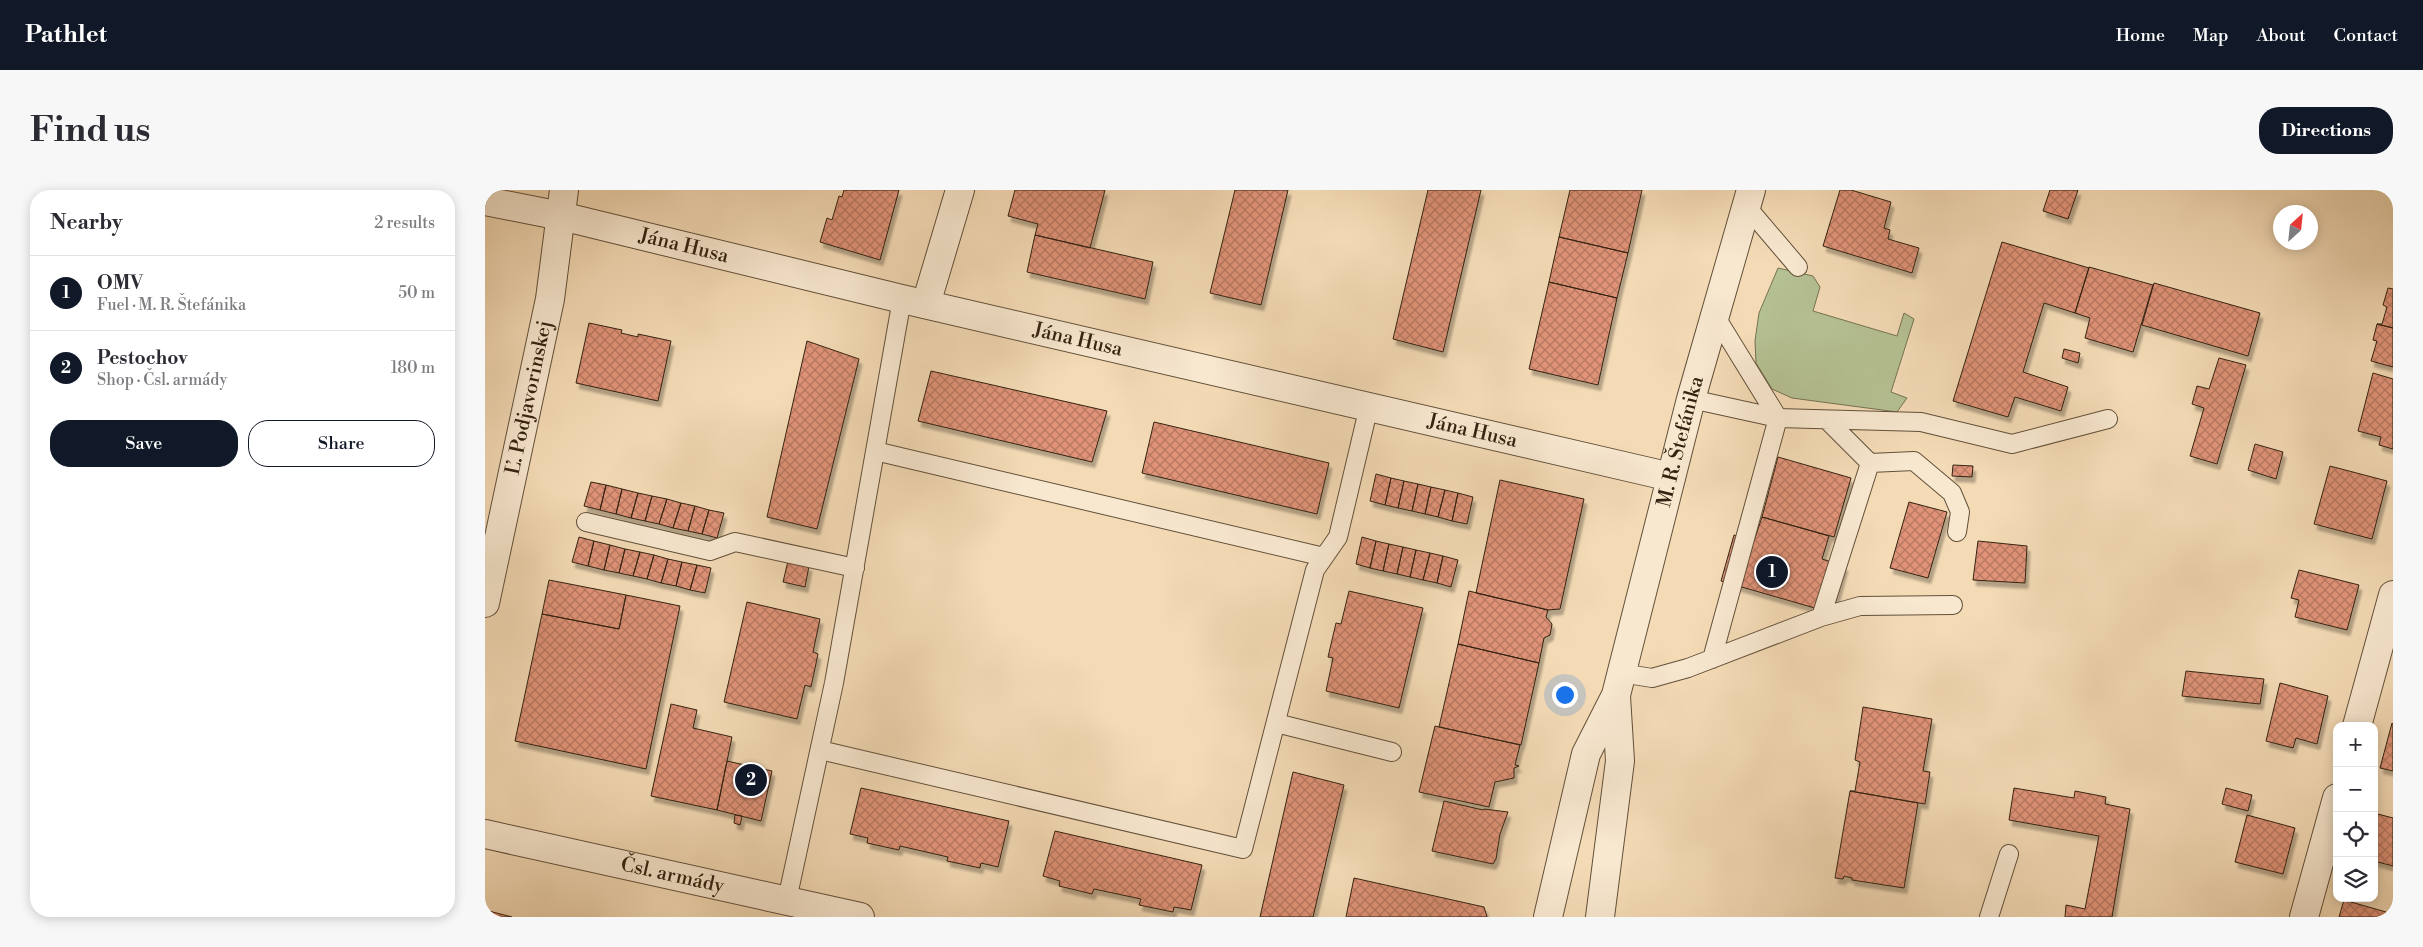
<!DOCTYPE html>
<meta charset="utf-8">
<style>
body{margin:0;font-family:"Libre Bodoni",serif;background:#f7f7f7;color:#2b2b33}
.controls{position:absolute;right:15px;bottom:15px;display:grid;overflow:hidden;border-radius:10px;box-shadow:0 2px 12px #0003}
.controls button{width:45px;height:45px;display:grid;place-items:center;padding:0;border:0;border-bottom:1px solid #e1e1e2;background:#fff;color:#2b2b33;font:25px sans-serif}
.compass{position:absolute;left:1788px;top:15px;width:45px;height:45px;border-radius:50%;background:#fff;box-shadow:0 2px 12px #0003;rotate:27deg}
.you{position:absolute;left:1079px;top:504px;width:18px;height:18px;margin:-12px;border:4px solid #fff;border-radius:50%;background:#1a73e8;box-shadow:0 0 0 8px #1a73e833}
.badge{display:grid;place-items:center;width:32px;height:32px;border-radius:50%;background:#111827;color:#fff;font-size:16px;font-weight:700}
.pin{position:absolute;translate:-50% -50%;border:2px solid #fff;box-shadow:0 1px 5px #0006}
.list{margin:0;padding:0;list-style:none}
h2{display:flex;justify-content:space-between;align-items:center;height:65px;margin:0;padding:0 20px;font-size:21px}
h2 small{font-size:16px;font-weight:400;color:#7c7c81}
.list li{display:grid;grid-template-columns:32px 1fr auto;gap:15px;align-items:center;box-sizing:border-box;height:75px;padding:0 20px;border-top:1px solid #e1e1e2}
.list b{display:block;font-size:19px;white-space:nowrap}
.list p{margin:0;font-size:16px;white-space:nowrap;color:#7c7c81}
.list em{font-size:16px;font-style:normal;color:#7c7c81}
.actions{display:flex;gap:10px;padding:15px 20px}
.actions a{flex:1;padding:11px 0;border:1px solid #111827;border-radius:20px;text-align:center;font-size:18px;color:#111827}
.actions .main{background:#111827;color:#fff}
.icon{flex:none;width:28px;height:28px;fill:none;stroke:currentColor;stroke-width:2;stroke-linecap:round;stroke-linejoin:round}
.map{position:relative;flex:none;width:1908px;height:727px;overflow:hidden;border-radius:20px}
header{display:flex;align-items:center;gap:30px;box-sizing:border-box;height:70px;padding:0 25px;background:#111827;color:#fff}
header strong{font-size:24px}
nav{display:flex;gap:28px;margin-inline-start:auto;font-size:18px}
.intro{display:flex;align-items:center;justify-content:space-between;box-sizing:border-box;height:120px;padding:0 30px}
h1{margin:0;font-size:35px}
.button{padding:12px 22px;border-radius:20px;background:#111827;color:#fff;font-size:18px;font-weight:700}
main{display:flex;gap:30px;padding:0 30px}
aside{flex:1;background:#fff;border-radius:20px;box-shadow:0 2px 12px #0003}
.map>svg:first-child{display:block}
.grass{fill:#b5c193;stroke:#747252}
.building{fill:url(#building-cross-hatch);stroke:#321;filter:url(#shadow)}
.lines{fill:none;stroke-linecap:round;stroke-linejoin:round}
.service-casing{stroke:#63503a;stroke-width:20}
.minor-casing{stroke:#63503a;stroke-width:30}
.tertiary-casing{stroke:#63503a;stroke-width:30}
.service{stroke:#f8e8d0;stroke-width:18}
.minor{stroke:#f8e8d0;stroke-width:28}
.tertiary{stroke:#f8e8d0;stroke-width:28}
.labels{text-anchor:middle;dominant-baseline:central;stroke-width:5;stroke-linejoin:round;paint-order:stroke}
.street-label{font-size:20px;fill:#321;stroke:#f8e8d0}
</style>
<header>
<strong>Pathlet</strong>
<nav><a>Home</a><a>Map</a><a>About</a><a>Contact</a></nav>
</header>
<div class="intro"><h1>Find us</h1><a class="button">Directions</a></div>
<main>
<aside>
<h2>Nearby<small>2 results</small></h2>
<ul class="list">
<li><span class="badge">1</span><div><b>OMV</b><p>Fuel · M. R. Štefánika</p></div><em>50 m</em></li>
<li><span class="badge">2</span><div><b>Pestochov</b><p>Shop · Čsl. armády</p></div><em>180 m</em></li>
</ul>
<div class="actions"><a class="main">Save</a><a>Share</a></div>
</aside>
<div class="map">
<svg width="1908" height="727" viewBox="0 0 1908 727">
<defs>
<pattern id="building-cross-hatch" width="8" height="8" patternUnits="userSpaceOnUse" patternTransform="scale(1.25)"><rect width="8" height="8" fill="#e09378"/><path d="M0 0l8 8M0 8l8-8" fill="none" stroke="#b67861"/></pattern>
<filter id="shadow"><feDropShadow dx="3" dy="5.5" stdDeviation="1" flood-color="#0004"/></filter>
</defs>
<rect width="100%" height="100%" fill="#f4dbb6"/>
<filter id="stains"><feTurbulence type="fractalNoise" baseFrequency=".004" numOctaves="4"/><feColorMatrix values="0 0 0 0 .2 0 0 0 0 .09 0 0 0 0 .02 0 0 0 .5 -.17"/></filter>
<radialGradient id="worn" r=".72"><stop offset=".6" stop-color="#630" stop-opacity="0"/><stop offset="1" stop-color="#630" stop-opacity=".3"/></radialGradient>
<!-- grass -->
<path class="grass" d="M1293 78 1328 86 1335 97 1328 121 1412 146 1419 123 1429 129 1406 202 1422 208 1412 222 1307 208 1287 199 1271 173 1270 151 1274 123Z"/>
<!-- building -->
<path class="building" d="M359 0H414L395 70 335 52 342 28 347 30 354 6 357 7Z
M530 0H620L605 58 550 45 553 34 523 26Z
M750 0H803L776 115 725 103Z
M943 0H996L958 162 908 149Z
M1085 0H1157L1143 63 1074 47Z
M1355 0H1366L1406 12 1399 38 1405 40 1403 49 1434 58 1427 83 1338 56Z
M1565 0H1593L1583 29 1558 21Z
M550 45 668 72 660 109 542 82Z
M1074 47 1143 63 1132 108 1064 92Z
M1517 52 1604 78 1590 123 1559 113 1538 182 1583 197 1576 221 1530 207 1523 227 1468 211Z
M1604 77 1668 95 1648 162 1600 148 1605 128 1590 123Z
M1064 92 1132 108 1113 195 1044 179Z
M1669 93 1775 123 1763 166 1657 135Z
M1903 98 1908 99V138L1892 134H1897L1902 117 1898 115Z
M104 133 137 140 136 143 153 147V144L186 151 173 211 91 193Z
M1892 134 1908 138V177L1886 171 1892 151 1888 150Z
M322 151 374 169 332 339 282 327Z
M1579 159 1595 163 1593 173 1577 168Z
M1734 168 1761 175 1732 274 1705 266 1719 218 1707 214 1712 196 1724 199Z
M446 181 622 221 607 272 433 231Z
M1888 183 1908 189V259L1894 255 1896 247 1873 241Z
M669 232 844 273 832 324 657 283Z
M1770 254 1798 262 1791 289 1763 280Z
M1293 267 1366 288 1349 347 1277 327Z
M1468 275 1488 276 1487 287 1467 286Z
M1845 276 1902 291 1887 349 1829 334Z
M891 284 906 288 900 315 885 311Z
M906 288 919 291 913 318 900 315Z
M1015 290 1099 309 1075 419 1063 420 991 403Z
M919 291 933 294 927 321 913 318Z
M106 292 121 295 115 320 99 316Z
M933 294 946 297 940 324 927 321Z
M121 295 137 299 131 324 115 320Z
M946 297 960 300 953 327 940 324Z
M137 299 153 303 146 328 131 324Z
M960 300 973 303 967 331 953 327Z
M153 303 167 306 160 331 146 328Z
M973 303 988 307 982 334 967 331Z
M167 306 182 309 174 334 160 331Z
M182 309 196 313 188 338 174 334Z
M1424 312 1462 322 1443 388 1405 378Z
M196 313 210 316 203 341 188 338Z
M210 316 224 320 217 344 203 341Z
M224 320 239 323 232 348 217 344Z
M1277 327 1344 346 1337 369 1360 376 1347 423 1236 391 1249 345 1269 351Z
M94 347 109 351 103 376 87 372Z
M877 347 891 351 885 378 871 374Z
M109 351 125 355 119 380 103 376Z
M891 351 904 354 898 381 885 378Z
M1493 351 1542 356 1540 393 1488 390Z
M904 354 918 357 912 384 898 381Z
M125 355 140 359 134 383 119 380Z
M918 357 931 360 925 387 912 384Z
M140 359 155 362 148 386 134 383Z
M931 360 945 363 938 390 925 387Z
M155 362 169 365 162 389 148 386Z
M945 363 958 366 952 393 938 390Z
M169 365 183 369 176 393 162 389Z
M958 366 973 370 966 397 952 393Z
M183 369 197 372 191 396 176 393Z
M303 371 324 376 320 397 298 392Z
M197 372 212 375 205 400 191 396Z
M212 375 226 378 220 403 205 400Z
M1814 380 1874 395 1862 440 1810 427 1814 410 1806 408Z
M64 390 141 405 134 439 57 424Z
M864 401 938 418 914 518 841 501 848 468 843 467 851 433 856 434Z
M984 401 1063 420 1061 427 1067 434 1065 445 1059 448 1054 473 973 454Z
M141 405 195 416 161 579 30 551 57 424 134 439Z
M262 412 335 429 328 462 333 464 326 497 320 495 312 529 239 512Z
M973 454 1054 473 1036 555 954 537Z
M1701 481 1779 489 1775 514 1697 506Z
M1795 493 1843 506 1832 554 1811 548 1808 558 1781 551Z
M186 514 212 520 208 538 247 547 232 620 166 606Z
M1378 517 1447 529 1438 581 1445 582 1440 614 1365 601H1370L1375 572 1370 570Z
M1907 533 1908 534V581L1895 578Z
M950 536 1035 555 1030 575 1034 576 1029 578V588L1010 592 1004 617 934 602Z
M242 571 287 581 276 631 232 620Z
M808 582 859 595 828 727H775Z
M376 598 524 631 513 677 496 673 495 678 462 671 463 667 415 656 414 660 382 653 383 648 365 644Z
M1529 598 1589 608 1590 601 1621 607 1620 614 1645 619 1627 727H1580L1581 715 1600 719 1614 646 1524 630Z
M1741 598 1767 605 1763 621 1737 614Z
M1365 601 1433 613 1419 698 1367 690V688L1359 686 1358 689 1350 688Z
M959 611 998 620 999 619 1023 622 1015 644 1011 669 1008 674 947 661Z
M1889 623 1908 628V676L1889 671Z
M250 625 257 626 255 635 249 633Z
M1762 625 1810 638 1798 684 1750 672Z
M570 641 717 675 706 720 689 717 688 722 654 715 656 709 609 699 607 704 574 696 575 691 558 686Z
M869 688 999 717 1002 727H861Z
M1859 710 1901 722 1899 727H1854Z
M0 720 27 727H0Z"/>
<g class="lines">
<!-- service casing -->
<g class="service-casing">
<path id="service" d="M1262 17 1313 77
M1206 209 1293 228 1436 232 1527 254 1623 229
M390 261 839 367
M1385 273 1429 271 1467 303 1475 322 1472 342
M101 332 225 361 250 352 370 378
M1336 427 1375 416 1468 415
M1227 469 1293 228 1229 124
M1136 483 1167 488 1203 478 1336 427 1385 273 1342 230
M791 533 907 562
M335 560 758 659 830 380 853 347 884 216
M302 710 349 493 417 109
M1504 727 1524 664"/>
</g>
<!-- minor casing -->
<g class="minor-casing">
<g id="minor">
<path id="s1" d="M0 11 76 26 417 109 1186 287"/>
<path d="M441 114 475 0"/>
<path id="s2" d="M0 413 65 109 79 0"/>
<path d="M1872 536 1908 405"/>
<path d="M1819 727 1852 608"/>
</g>
</g>
<!-- tertiary casing -->
<g class="tertiary-casing">
<g id="tertiary">
<path id="s3" d="M0 644 375 727"/>
<path id="s4" d="M1063 727 1101 564 1131 505 1206 209 1266 0"/>
<path d="M1115 727 1135 571 1131 506"/>
</g>
</g>
<!-- service -->
<use href="#service" class="service"/>
<!-- minor -->
<use href="#minor" class="minor"/>
<!-- tertiary -->
<use href="#tertiary" class="tertiary"/>
</g>
<g class="labels">
<!-- street labels -->
<g class="street-label">
<text stroke="none"><textPath href="#s1" startOffset="204">Jána Husa</textPath></text>
<text stroke="none"><textPath href="#s1" startOffset="609">Jána Husa</textPath></text>
<text stroke="none"><textPath href="#s2" startOffset="210">Ľ. Podjavorinskej</textPath></text>
<text stroke="none"><textPath href="#s1" startOffset="1014">Jána Husa</textPath></text>
<text stroke="none"><textPath href="#s4" startOffset="495">M. R. Štefánika</textPath></text>
<text stroke="none"><textPath href="#s3" startOffset="192">Čsl. armády</textPath></text>
</g>
</g>
<rect width="100%" height="100%" filter="url(#stains)"/>
<rect width="100%" height="100%" fill="url(#worn)"/>
</svg>
<div class="controls">
<button>+</button>
<button>−</button>
<button><svg class="icon" aria-label="locate" viewBox="0 0 24 24"><circle cx="12" cy="12" r="6"/><path d="M12 2v4M12 18v4M2 12h4M18 12h4"/></svg></button>
<button><svg class="icon" aria-label="layers" viewBox="0 0 24 24"><path d="M12 4l9 5-9 5-9-5zM3 14l9 5 9-5"/></svg></button>
</div>
<svg class="compass" viewBox="-18 -18 36 36"><path d="M0-13l5 13h-10z" fill="#e53935"/><path d="M0 13l5-13h-10z" fill="#7c7c81"/></svg>
<div class="you"></div>
<div class="pin badge" style="left:1287px;top:382px">1</div>
<div class="pin badge" style="left:266px;top:590px">2</div>
</div>
</main>
